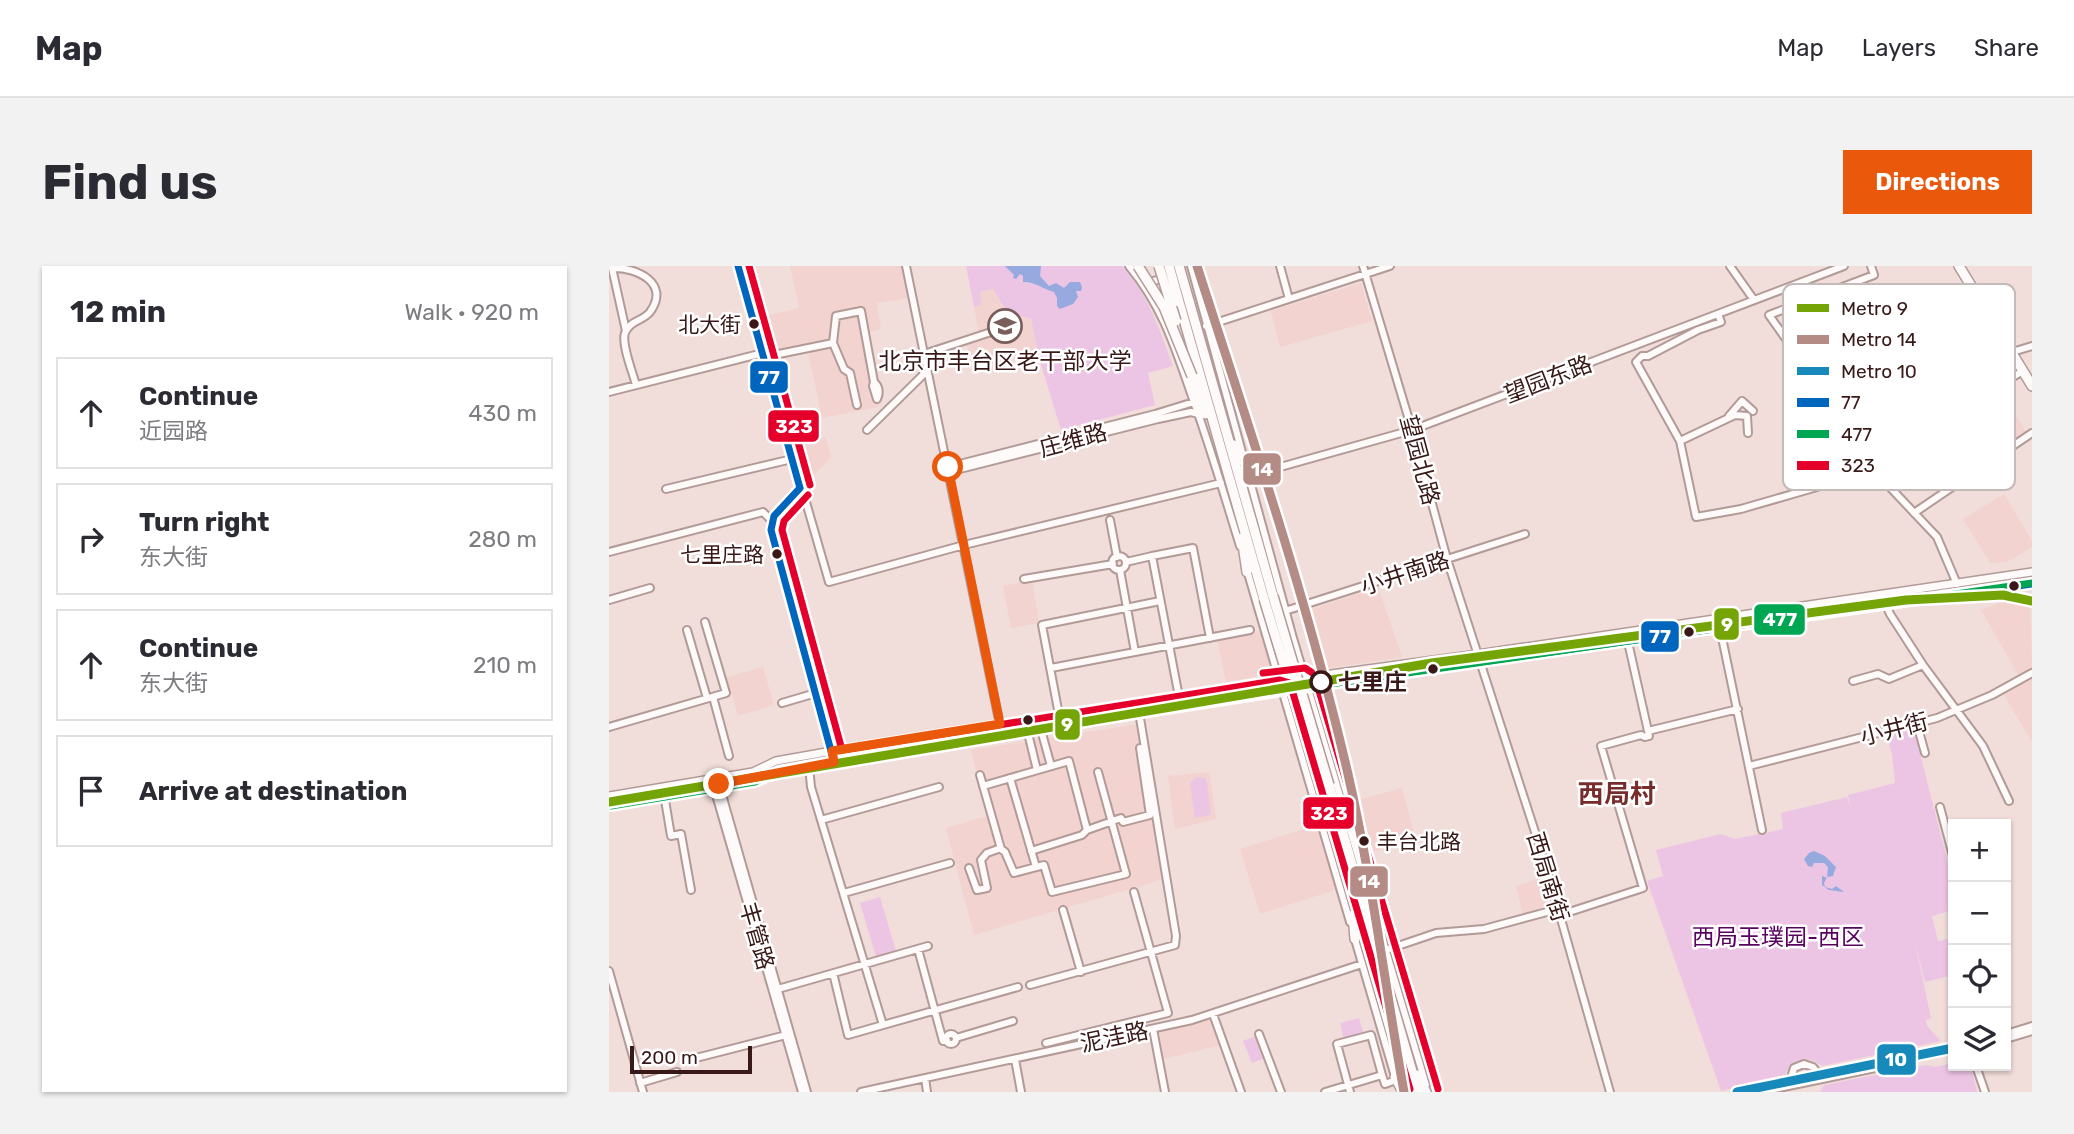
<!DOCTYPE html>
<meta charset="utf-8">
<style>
body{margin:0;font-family:Rubik,"Noto Sans SC",sans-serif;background:#f2f2f3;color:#2b2b33}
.controls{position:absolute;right:21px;bottom:21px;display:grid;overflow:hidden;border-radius:0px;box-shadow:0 2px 5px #0004}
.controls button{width:63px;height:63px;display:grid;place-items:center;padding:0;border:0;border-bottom:2px solid #e1e1e2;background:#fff;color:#2b2b33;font:35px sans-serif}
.scale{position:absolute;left:21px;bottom:18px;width:122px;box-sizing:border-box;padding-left:7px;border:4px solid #391917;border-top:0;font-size:19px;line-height:24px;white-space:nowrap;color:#391917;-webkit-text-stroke:5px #fff;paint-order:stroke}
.stop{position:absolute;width:21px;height:21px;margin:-16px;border:5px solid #ea580c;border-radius:50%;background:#fff}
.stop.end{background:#ea580c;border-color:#fff;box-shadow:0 2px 7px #0008}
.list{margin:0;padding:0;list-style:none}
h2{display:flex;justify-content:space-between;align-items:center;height:91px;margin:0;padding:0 28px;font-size:30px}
h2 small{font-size:23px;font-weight:400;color:#7c7c81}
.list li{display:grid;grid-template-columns:46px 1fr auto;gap:21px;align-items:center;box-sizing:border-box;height:112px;margin:0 14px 14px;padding:0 14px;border:2px solid #e1e1e2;border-radius:0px}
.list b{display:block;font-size:26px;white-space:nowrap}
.list p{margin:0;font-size:23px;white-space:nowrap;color:#7c7c81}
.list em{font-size:23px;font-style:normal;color:#7c7c81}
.icon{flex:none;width:38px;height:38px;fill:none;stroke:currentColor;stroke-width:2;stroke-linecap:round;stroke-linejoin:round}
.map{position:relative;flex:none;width:1423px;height:826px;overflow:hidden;border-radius:0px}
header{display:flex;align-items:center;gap:42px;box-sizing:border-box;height:98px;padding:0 35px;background:#fff;border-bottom:2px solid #e1e1e2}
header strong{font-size:33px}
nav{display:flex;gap:38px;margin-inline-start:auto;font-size:24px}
.intro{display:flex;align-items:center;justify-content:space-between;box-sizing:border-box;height:168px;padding:0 42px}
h1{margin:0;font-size:49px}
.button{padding:18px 32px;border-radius:0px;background:#ea580c;color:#fff;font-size:24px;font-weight:700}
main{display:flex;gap:42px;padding:0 42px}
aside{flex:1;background:#fff;border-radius:0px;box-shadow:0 2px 5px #0004}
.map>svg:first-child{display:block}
.built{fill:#f2d3cf}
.green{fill:#edc5e4}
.water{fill:#97aae0}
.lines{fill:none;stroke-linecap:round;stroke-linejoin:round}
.minor-casing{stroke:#b29a97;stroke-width:10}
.major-casing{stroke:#b29a97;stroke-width:10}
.highway-casing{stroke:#b29a97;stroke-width:12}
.minor{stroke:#fdfaf9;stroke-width:6}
.major{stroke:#fdfaf9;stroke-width:7}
.highway{stroke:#fdfaf9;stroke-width:9}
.highway-bridge-casing{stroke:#b29a97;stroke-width:12;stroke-linecap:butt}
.highway-bridge{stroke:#fdfaf9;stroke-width:9}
.bus-1-casing{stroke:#fff;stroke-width:12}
.bus-2-casing{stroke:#fff;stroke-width:12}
.bus-3-casing{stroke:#fff;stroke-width:12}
.bus-1{stroke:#0065bd;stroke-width:7}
.bus-2{stroke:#00a651;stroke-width:7}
.bus-3{stroke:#e4002b;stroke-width:7}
.metro-1-casing{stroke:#fff;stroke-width:14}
.metro-2-casing{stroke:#fff;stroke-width:14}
.metro-3-casing{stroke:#fff;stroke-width:14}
.metro-1{stroke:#74a406;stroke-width:9}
.metro-2{stroke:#b58b85;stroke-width:9}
.metro-3{stroke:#178abb;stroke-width:9}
.route{stroke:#ea580c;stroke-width:9}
.bus-dot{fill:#391917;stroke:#fff;stroke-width:2.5}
.stop-dot{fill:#fff;stroke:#391917;stroke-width:3.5}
.labels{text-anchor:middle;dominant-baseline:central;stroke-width:5;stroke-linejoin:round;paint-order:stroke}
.bus-label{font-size:21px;fill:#391917;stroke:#fff;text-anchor:end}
.poi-label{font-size:23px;fill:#391917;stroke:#fff}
.street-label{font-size:23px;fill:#391917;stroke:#fff}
.stop-label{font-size:23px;font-weight:bold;fill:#391917;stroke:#fff;text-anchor:start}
.park-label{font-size:23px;fill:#58015f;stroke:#fff}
.quarter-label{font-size:26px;font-weight:bold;fill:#762c2a;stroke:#fff}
.key{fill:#fff;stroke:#c4bab9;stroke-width:2}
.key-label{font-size:19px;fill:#391917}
.line-badge{stroke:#fff;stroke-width:2.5}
.badge-label{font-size:19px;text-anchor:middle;font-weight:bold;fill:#fff}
</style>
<header>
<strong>Map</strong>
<nav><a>Map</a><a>Layers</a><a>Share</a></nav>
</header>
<div class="intro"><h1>Find us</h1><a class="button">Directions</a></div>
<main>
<aside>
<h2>12 min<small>Walk · 920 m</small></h2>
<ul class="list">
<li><svg class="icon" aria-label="ahead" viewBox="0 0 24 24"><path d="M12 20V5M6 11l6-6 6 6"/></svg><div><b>Continue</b><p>近园路</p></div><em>430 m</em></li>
<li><svg class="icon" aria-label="right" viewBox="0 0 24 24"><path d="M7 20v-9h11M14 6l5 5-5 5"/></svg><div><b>Turn right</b><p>东大街</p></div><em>280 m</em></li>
<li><svg class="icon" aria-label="ahead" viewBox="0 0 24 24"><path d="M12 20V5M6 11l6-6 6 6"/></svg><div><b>Continue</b><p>东大街</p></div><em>210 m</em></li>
<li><svg class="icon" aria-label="arrive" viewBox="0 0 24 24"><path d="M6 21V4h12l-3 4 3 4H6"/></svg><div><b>Arrive at destination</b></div></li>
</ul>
</aside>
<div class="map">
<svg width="1423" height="826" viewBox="0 0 1423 826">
<rect width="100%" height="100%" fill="#f1ddda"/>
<!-- built -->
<path class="built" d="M181 0H293L299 32 268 37 272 63 260 66 271 131 269 134 270 141 213 152 198 80 161 87 152 51 190 42Z
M752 17 763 55 671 81 662 45Z
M384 23 397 46 422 53 429 89 411 93 410 90 363 101 357 75 370 67 365 41 373 39 370 26Z
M1408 151 1418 168 1385 189 1374 172Z
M217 171 222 192 194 219 183 178Z
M1395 228 1423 275V281L1398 296 1381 297 1354 253Z
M423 314 430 357 402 362 394 320Z
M769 321 793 391 714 403 706 399 692 347Z
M1421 333 1423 402 1410 410 1372 344 1392 336Z
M651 365 665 407 617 416 608 374Z
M154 401 165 439 129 450 118 411Z
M1423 411V476L1395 429Z
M530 458 555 613 365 669 337 562 378 550 362 484Z
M600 506 607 553 566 563 559 510Z
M793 522 807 574 757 588 742 536Z
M708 559 726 624 651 648 631 583Z
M929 613 937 635 932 643 914 649 907 620Z
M604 752 612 779 555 793 550 764Z"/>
<!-- green -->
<path class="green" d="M357 0H513C539 28 551 64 564 100L539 107 546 139 452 164 429 89 422 53 397 45 384 23 371 26 373 39 365 41Z
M1305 464 1344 617V644L1323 650 1329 675 1339 673 1344 709 1316 716 1306 677 1322 752 1317 754 1318 760 1332 775 1213 800C1198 788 1185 793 1176 809L1112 825 1038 615 1054 610 1047 584 1112 568 1126 573 1174 563 1172 547 1238 531 1242 543 1239 529 1286 517 1283 488 1278 470Z
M587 511 596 512 598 517 602 549 586 552 581 517Z
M271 631 287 685 267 691 251 637Z
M750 752 755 769 735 774 731 757Z
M647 770 656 792 643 797 634 775Z
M1344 797V800H1362L1368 826H1211L1215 819 1317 799 1326 801Z"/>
<!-- water -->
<path class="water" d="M396 0H432L431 10 440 20 447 17 455 22 461 16H471L473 21 472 25H467L469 31 464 38 451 43 448 40V32L445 26C434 23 425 15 414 16V10L411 8 407 13 404 12 405 9Z
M1205 585 1216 590 1227 601 1224 610 1218 611 1215 617 1216 621 1223 623 1227 620 1235 626 1220 624 1213 619V610L1218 612 1219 601 1215 597H1205L1203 601 1199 600 1195 593 1200 587Z"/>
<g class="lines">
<!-- minor casing -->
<g class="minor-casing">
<path id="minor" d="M129 0 220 316 355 279 612 217
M297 0 391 459
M520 0C555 42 567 85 585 136 602 183 616 232 631 280
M582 0 684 372 756 614
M671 0 680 33
M754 0 803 164 838 293 937 600 1001 826
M1121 0 1145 34
M537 17 567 9
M1109 48 1112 56 1089 64 1039 90H1033L1027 96 1071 175 1087 251 1132 243 1256 207 1259 198 1328 271 1348 318
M597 60 781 0
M17 65 3 2C27 1 62 17 41 46 34 55 20 55 16 67 12 78 24 107 27 119
M224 77 235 103 241 107 248 139
M1403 86 1423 80
M315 88 382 66
M155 91 224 77 227 50 252 45 265 116C270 120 271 127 268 133L264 120 265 116
M0 126 154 87
M1120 150 1133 135 1144 145
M1338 150 1414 105
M1232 151 1382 51
M258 164 318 105
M1071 175 1126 149 1138 150 1139 167
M339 201 546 148 585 136
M339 206 549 153 582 146 589 148
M639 210 803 164 1235 0
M1244 211 1240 166 1232 151 1160 49 1265 9 1262 0
M191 222 165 250 162 264 225 496
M57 223 183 193
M1305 247 1423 167
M501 254 508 291
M0 286 154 246 163 255
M503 297a7 7 0 1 1 14 0a7 7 0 1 1-14 0Z
M517 296 543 290
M511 304 526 386
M638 304 741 656
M415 313 504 298
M0 334 41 322
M1277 339 1281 348 1314 399 1374 480 1400 535
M676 345 916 268
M1111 362 1153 564
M78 364 98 432
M1019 376 1039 465
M442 402 641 364
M1244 415 1269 408 1280 413 1314 399
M104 431 120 490
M570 431 543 290 584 282 601 372
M173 437 207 427
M450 449 433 359 551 335
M429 453 442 500
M416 455 428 504
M1308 458 1316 487
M0 461 117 427 96 356
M200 500 202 521 212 554 274 759 409 721
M1140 500 1328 452 1383 429 1423 407
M371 509 392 583 396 586 405 607 435 599 443 626 517 608 489 506
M401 512 427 601
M103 515 193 826
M110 518 198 826
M374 520 460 495 478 564 512 552 514 556 541 549 531 482
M55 528 62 570 72 568 82 624
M1331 541 1344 590
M212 554 330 521
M422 585 473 569 478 564
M360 602 368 624 378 622 372 594 378 587 392 582
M235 627 341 597
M760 628 817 819
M454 644 472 706
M951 649 1034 622 992 480 1032 469 1036 471 1040 470 1039 465 1129 443
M745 670 787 814
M309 683 334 775H338
M777 684 827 667 875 663 949 643
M0 705 34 826
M224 707 239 769 274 759
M421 719 566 679 567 670 530 446
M169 723 319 680
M604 748 632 826
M544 763 556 826
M650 768 672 826
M1397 768 1423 760
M337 773a5 5 0 1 1 10 0a5 5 0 1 1-10 0Z
M347 772 404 755
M1397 773 1423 765
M437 777 559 747 525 626
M83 793 177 769
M406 793 412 826
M1367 800 1376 826
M773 809 776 818 787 814
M316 812 318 826
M1181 815 1185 802 1195 798 1204 801 1210 809
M31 817 68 806
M252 826 583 754 753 698
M716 826 773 809 762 769 728 778 741 826
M1127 826 1344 782
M1151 826 1300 795"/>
</g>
<!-- major casing -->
<g class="major-casing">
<path id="major" d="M0 530 144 506 167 495 223 485 671 415 869 388 1423 306
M0 537 148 511 200 500 673 424 1423 318"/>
</g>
<!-- highway casing -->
<g class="highway-casing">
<path id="highway" d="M1350 0 1423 120
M580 35 664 330
M570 36 655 333
M583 110 596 148
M625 179 635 196
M633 272 638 306
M720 519 809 826
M712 520 799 826
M756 613 758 637
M744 649 746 673
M808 809 817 826
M786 811 794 826"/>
</g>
<!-- minor -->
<use href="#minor" class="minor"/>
<!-- major -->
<use href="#major" class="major"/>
<!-- highway -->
<use href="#highway" class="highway"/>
<!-- highway-bridge casing -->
<g class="highway-bridge-casing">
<path id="highway-bridge" d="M529 0 555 41 583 110
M550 0 567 55
M560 0 570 36
M570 0 580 35
M664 330 720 519
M655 333 712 520"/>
</g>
<!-- highway-bridge -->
<use href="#highway-bridge" class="highway-bridge"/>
<!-- bus-1 casing -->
<g class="bus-1-casing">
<path id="bus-1" d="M129 0 191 222
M191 222 165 250 162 264 225 496 673 424 1423 318"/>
</g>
<!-- bus-2 casing -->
<g class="bus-2-casing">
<path id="bus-2" d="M2 540 146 516 170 505 225 495 673 425 1423 317"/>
</g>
<!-- bus-3 casing -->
<g class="bus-3-casing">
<path id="bus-3" d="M140 0 201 219
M199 229 175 255 173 264 233 484 671 414 681 417 801 823
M654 407 696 402 705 408 829 823"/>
</g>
<!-- bus-1 -->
<use href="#bus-1" class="bus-1"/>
<!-- bus-2 -->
<use href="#bus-2" class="bus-2"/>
<!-- bus-3 -->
<use href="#bus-3" class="bus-3"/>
<!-- metro-1 casing -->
<g class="metro-1-casing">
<path id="metro-1" d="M0 536 823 397 1297 334 1394 329 1423 335"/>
</g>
<!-- metro-2 casing -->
<g class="metro-2-casing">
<path id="metro-2" d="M588 0C642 168 699 336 739 508 763 613 776 720 795 826"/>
</g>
<!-- metro-3 casing -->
<g class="metro-3-casing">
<path id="metro-3" d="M1128 826 1344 782"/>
</g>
<!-- metro-1 -->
<use href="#metro-1" class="metro-1"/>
<!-- metro-2 -->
<use href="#metro-2" class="metro-2"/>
<!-- metro-3 -->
<use href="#metro-3" class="metro-3"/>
</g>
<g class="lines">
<!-- route -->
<path class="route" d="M110 518 225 496 223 485 391 458 339 201"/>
</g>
<!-- icons -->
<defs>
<g id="university-ring" transform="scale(1.75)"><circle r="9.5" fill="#fff" stroke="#795e5b" stroke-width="1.5"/><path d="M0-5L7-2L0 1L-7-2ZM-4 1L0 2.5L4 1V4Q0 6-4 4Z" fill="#795e5b"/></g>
</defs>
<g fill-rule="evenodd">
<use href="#university-ring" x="396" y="60"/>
</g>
<!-- markers -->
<g class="bus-dot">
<circle cx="145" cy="58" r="6"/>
<circle cx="168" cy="288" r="6"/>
<circle cx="1405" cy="320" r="6"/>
<circle cx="1080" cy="366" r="6"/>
<circle cx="824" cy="403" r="6"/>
<circle cx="419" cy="454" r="6"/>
<circle cx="755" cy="575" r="6"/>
</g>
<circle class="stop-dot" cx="712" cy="416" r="10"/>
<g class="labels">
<!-- bus labels -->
<g class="bus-label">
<text x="132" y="58">北大街</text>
<text x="155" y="288">七里庄路</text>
<text x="768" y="575" text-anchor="start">丰台北路</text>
</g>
<!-- poi labels -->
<g class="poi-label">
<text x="396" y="95">北京市丰台区老干部大学</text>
</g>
<!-- street labels -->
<g class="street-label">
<text transform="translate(939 113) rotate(-21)">望园东路</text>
<text transform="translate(464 174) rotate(-15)">庄维路</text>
<text transform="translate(811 194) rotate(75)">望园北路</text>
<text transform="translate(796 307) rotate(-18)">小井南路</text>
<text transform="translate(1285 463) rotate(-14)">小井街</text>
<text transform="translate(939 611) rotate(73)">西局南街</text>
<text transform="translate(148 670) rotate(74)">丰管路</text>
<text transform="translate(505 771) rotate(-12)">泥洼路</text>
</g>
<!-- stop labels -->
<g class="stop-label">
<text x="729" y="416">七里庄</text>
</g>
<!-- park labels -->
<g class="park-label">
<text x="1169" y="671">西局玉璞园-西区</text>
</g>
<!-- quarter labels -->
<g class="quarter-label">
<text x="1008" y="528">西局村</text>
</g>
</g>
<!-- legend -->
<rect x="1174" y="18" width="232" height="206" rx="10" class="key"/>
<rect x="1188" y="38" width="32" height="8" fill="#74a406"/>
<rect x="1188" y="69" width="32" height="9" fill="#b58b85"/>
<rect x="1188" y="101" width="32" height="8" fill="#178abb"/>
<rect x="1188" y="132" width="32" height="9" fill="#0065bd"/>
<rect x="1188" y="164" width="32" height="8" fill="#00a651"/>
<rect x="1188" y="195" width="32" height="9" fill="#e4002b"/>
<g class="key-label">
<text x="1232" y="49">Metro 9</text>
<text x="1232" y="80">Metro 14</text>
<text x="1232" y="112">Metro 10</text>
<text x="1232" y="143">77</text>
<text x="1232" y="175">477</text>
<text x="1232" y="206">323</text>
</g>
<g class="line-badge">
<rect x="140" y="94" width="40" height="34" rx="7" fill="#0065bd"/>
<rect x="158" y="143" width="53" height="34" rx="7" fill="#e4002b"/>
<rect x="633" y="186" width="40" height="34" rx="7" fill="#b58b85"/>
<rect x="1144" y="337" width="53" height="33" rx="7" fill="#00a651"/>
<rect x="1104" y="341" width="27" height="34" rx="7" fill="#74a406"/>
<rect x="1031" y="354" width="40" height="33" rx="7" fill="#0065bd"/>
<rect x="445" y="442" width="27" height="33" rx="7" fill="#74a406"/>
<rect x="693" y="530" width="53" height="34" rx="7" fill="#e4002b"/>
<rect x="740" y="599" width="40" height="33" rx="7" fill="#b58b85"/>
<rect x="1267" y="777" width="41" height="33" rx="7" fill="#178abb"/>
</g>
<g class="badge-label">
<text x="160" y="118">77</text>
<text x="185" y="167">323</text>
<text x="653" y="210">14</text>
<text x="1171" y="360">477</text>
<text x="1118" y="365">9</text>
<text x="1051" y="377">77</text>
<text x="458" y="465">9</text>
<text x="720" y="554">323</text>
<text x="760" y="622">14</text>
<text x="1287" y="800">10</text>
</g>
</svg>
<div class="controls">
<button>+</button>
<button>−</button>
<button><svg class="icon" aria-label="locate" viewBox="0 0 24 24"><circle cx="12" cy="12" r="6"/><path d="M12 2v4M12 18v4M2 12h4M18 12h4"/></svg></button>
<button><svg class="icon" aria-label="layers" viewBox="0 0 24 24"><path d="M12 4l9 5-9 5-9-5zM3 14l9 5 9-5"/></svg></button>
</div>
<div class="scale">200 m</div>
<div class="stop" style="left:339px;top:201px"></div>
<div class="stop end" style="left:110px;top:518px"></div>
</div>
</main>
